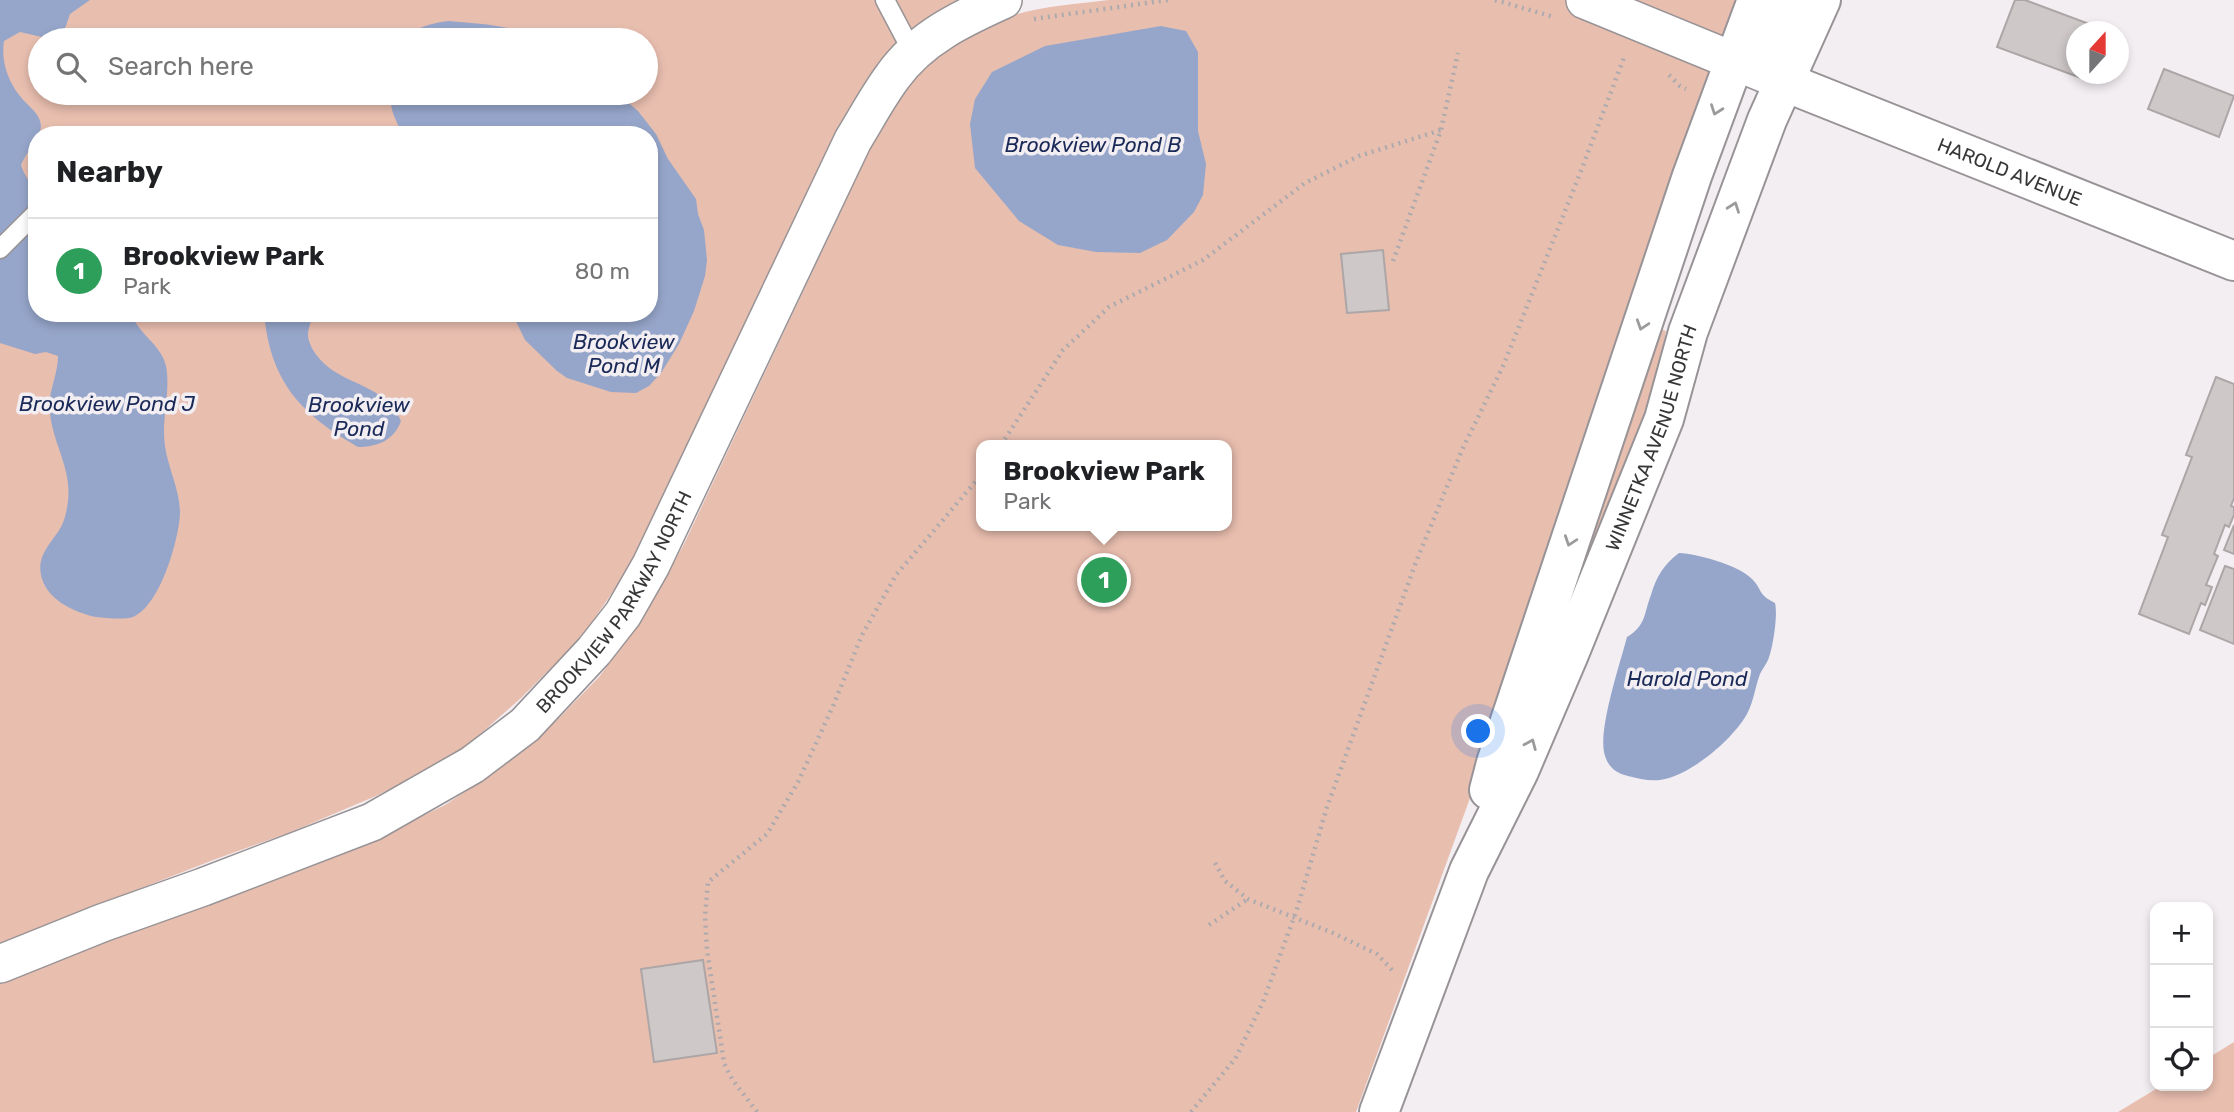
<!DOCTYPE html>
<meta charset="utf-8">
<style>
body{margin:0;font-family:Rubik,sans-serif;background:#f6f6f6;color:#202124}
.controls{position:absolute;right:21px;bottom:21px;display:grid;overflow:hidden;border-radius:14px;box-shadow:0 4px 10px #0003}
.controls button{width:63px;height:63px;display:grid;place-items:center;padding:0;border:0;border-bottom:2px solid #e0e0e0;background:#fff;color:#202124;font:35px sans-serif}
.compass{position:absolute;left:2066px;top:21px;width:63px;height:63px;border-radius:50%;background:#fff;box-shadow:0 4px 10px #0003;rotate:21deg}
.you{position:absolute;left:1479px;top:732px;width:24px;height:24px;margin:-18px;border:5px solid #fff;border-radius:50%;background:#1a73e8;box-shadow:0 0 0 10px #1a73e833}
.badge{display:grid;place-items:center;width:46px;height:46px;border-radius:50%;background:#106a12;color:#fff;font-size:23px;font-weight:700}
.pin{position:absolute;translate:-50% -50%;border:4px solid #fff;box-shadow:0 2px 7px #0006}
.popup{position:absolute;left:976px;top:440px;width:256px;height:91px;box-sizing:border-box;display:grid;place-content:center;border-radius:14px;background:#fff;filter:drop-shadow(0 2px 5px #0005);font-size:23px;white-space:nowrap;color:#757577}
.popup b{font-size:26px;color:#202124}
.popup::after{content:'';position:absolute;left:50%;top:100%;margin-left:-14px;border:14px solid transparent;border-top-color:#fff}
.list{margin:0;padding:0;list-style:none}
h2{display:flex;justify-content:space-between;align-items:center;height:91px;margin:0;padding:0 28px;font-size:30px}
h2 small{font-size:23px;font-weight:400;color:#757577}
.list li{display:grid;grid-template-columns:46px 1fr auto;gap:21px;align-items:center;box-sizing:border-box;height:105px;padding:0 28px;border-top:2px solid #e0e0e0}
.list b{display:block;font-size:26px;white-space:nowrap}
.list p{margin:0;font-size:23px;white-space:nowrap;color:#757577}
.list em{font-size:23px;font-style:normal;color:#757577}
.icon{flex:none;width:38px;height:38px;fill:none;stroke:currentColor;stroke-width:2;stroke-linecap:round;stroke-linejoin:round}
.map{position:relative;flex:none;width:2234px;height:1112px;overflow:hidden}
.search{position:absolute;background:#fff;box-shadow:0 4px 10px #0003;left:28px;top:28px;width:630px;height:77px;display:flex;align-items:center;gap:18px;box-sizing:border-box;padding:0 24px;border-radius:38px;color:#757577;font-size:26px}
.panel{position:absolute;background:#fff;box-shadow:0 4px 10px #0003;left:28px;top:126px;width:630px;height:196px;border-radius:28px}
.map>svg:first-child{display:block}
.green{fill:#e8beaf;fill-rule:evenodd}
.water{fill:#96a6ca}
.building{fill:#cfc8c9;stroke:#aca6a7;stroke-width:2}
.lines{fill:none;stroke-linecap:round;stroke-linejoin:round}
.service-casing{stroke:#989396;stroke-width:21}
.minor-casing{stroke:#989396;stroke-width:40}
.tertiary-casing{stroke:#989396;stroke-width:42}
.path{stroke:#adaaad;stroke-width:4.5;stroke-dasharray:2 5;stroke-linecap:butt}
.service{stroke:#fff;stroke-width:18}
.minor{stroke:#fff;stroke-width:37}
.tertiary{stroke:#fff;stroke-width:38}
.oneway{stroke:#9c9a9c}
.labels{text-anchor:middle;dominant-baseline:central;stroke-width:7;stroke-linejoin:round;paint-order:stroke}
.street-label{font-size:19px;fill:#383638;stroke:#f3eef2}
.water-label{font-size:21px;font-style:italic;fill:#1a2a58;stroke:#f3eef2}
</style>
<div class="map">
<svg width="2234" height="1112" viewBox="0 0 2234 1112">
<rect width="100%" height="100%" fill="#f3eef2"/>
<!-- green -->
<path class="green" d="M0 0H957C890 36 870 70 835 134L648 530 625 574 581 638 521 698 469 744 430 769 376 796 291 832 216 859 0 943ZM40 40H646V93H40ZM37 135H649V313H37Z
M1109 0H1737L1674 169 1474 787 1356 1112H0V984L89 946 367 843 445 805 494 773 561 716 599 677 643 619 685 542 890 107C926 58 974 22 1034 10 1058 5 1084 3 1109 0ZM982 445H1226V526H982Z
M1660 329 1666 331 1650 416 1636 457 1546 654Z
M2234 1042V1112H2118L2161 1086H2208V1058Z"/>
<!-- water -->
<path class="water" d="M0 0H90L70 14 64 31 55 40 20 32 4 41C1 60 7 80 20 96 27 106 41 113 41 127 40 139 26 152 21 165 28 186 38 183 30 208L37 216V313H131C138 334 161 344 166 366 171 392 161 420 165 446 168 468 180 490 180 513 179 540 160 606 133 617 125 620 99 618 91 616 71 610 49 600 42 579 35 556 51 544 61 527 65 520 67 509 68 501 72 469 53 444 50 413 47 393 58 376 58 356L46 352 35 354 0 343Z
M449 21C480 24 515 25 543 40H402C415 27 432 23 449 21Z
M1161 26 1186 31 1198 52V131L1206 164 1203 195 1194 212 1167 240 1140 253 1096 252 1058 245 1019 221 975 168 970 124 975 99 992 72 1045 46Z
M391 93H617L638 111 656 134 668 159 696 199 698 214 704 230 707 260 705 276 694 311 679 344 661 373 649 386 636 393 611 392 567 378 557 371 525 340 512 313H649V135H403C396 120 389 110 391 93Z
M264 313H313C312 320 308 328 308 335 308 340 311 346 313 350 330 378 360 380 385 399 393 405 397 412 401 421 394 440 378 447 358 447 300 414 270 381 264 313Z
M1679 553C1698 554 1739 565 1752 579 1763 590 1757 594 1775 603 1778 615 1773 648 1768 660 1766 665 1762 669 1760 674 1755 687 1754 701 1747 714 1733 739 1693 773 1665 779 1654 782 1639 779 1628 776 1615 773 1607 766 1604 752 1599 726 1620 664 1627 637 1646 626 1644 613 1651 595 1656 577 1664 564 1679 553Z"/>
<!-- building -->
<path class="building" d="M2015 0H2025L2100 28 2098 32H2076V74H2082L2081 78 1997 47Z
M2164 69 2234 96 2219 137 2148 109Z
M1383 250 1389 310 1347 313 1341 254Z
M2216 377 2234 384V498L2231 506 2234 507V515L2229 527 2225 525 2214 554 2218 556 2206 585 2212 587 2205 605 2201 603 2189 634 2139 614 2168 537 2162 535 2192 457 2186 455Z
M2234 525V554L2224 550Z
M2225 566 2234 569V644L2200 630Z
M703 960 717 1053 654 1062 641 969Z"/>
<g class="lines">
<!-- service casing -->
<g class="service-casing">
<path id="service" d="M885 0 913 53
M0 249 37 212"/>
</g>
<!-- minor casing -->
<g class="minor-casing">
<g id="minor">
<path d="M1585 0 1785 82"/>
<path d="M1785 82 1773 67 1775 47 1788 0"/>
<path id="s1" d="M0 964 102 923 203 887 372 822 472 765 525 725 594 651 623 614 651 565 853 140C866 119 878 96 893 76 920 38 963 18 1003 0"/>
</g>
</g>
<!-- tertiary casing -->
<g class="tertiary-casing">
<g id="tertiary">
<path id="s2" d="M1785 82 2234 261"/>
<path d="M1489 790 1496 763 1692 176 1757 0"/>
<path id="s3" d="M1379 1112 1469 871 1519 771 1569 654 1664 419 1688 332 1767 120 1821 0"/>
</g>
</g>
<!-- path -->
<path class="path" d="M1495 0 1554 17
M1034 19 1168 0
M1669 75 1680 86 1686 89
M1393 261 1441 130 1458 53
M1001 445 1063 350 1109 307 1203 260 1305 183 1359 156 1441 130
M1215 863 1225 881 1248 899 1333 933 1377 954 1392 970V973
M1209 925 1248 899
M757 1112 732 1079 724 1063 707 950 705 916 708 882 767 834 798 782 833 706 862 635 896 575 982 474
M1191 1112 1235 1059 1263 1002 1297 909 1327 807 1416 562 1462 450 1504 364 1579 176 1625 55"/>
<!-- service -->
<use href="#service" class="service"/>
<!-- minor -->
<use href="#minor" class="minor"/>
<!-- tertiary -->
<use href="#tertiary" class="tertiary"/>
</g>
<!-- one-way arrows -->
<defs><path id="oneway-chevron" d="M-2-3.5L2.5 0L-2 3.5" fill="none" stroke-width="1.6" stroke-linecap="round" stroke-linejoin="round" transform="scale(1.75)"/></defs>
<g class="oneway">
<use href="#oneway-chevron" transform="translate(1716 110) rotate(110)"/>
<use href="#oneway-chevron" transform="translate(1734 207) rotate(-70)"/>
<use href="#oneway-chevron" transform="translate(1642 325) rotate(108)"/>
<use href="#oneway-chevron" transform="translate(1570 541) rotate(109)"/>
<use href="#oneway-chevron" transform="translate(1531 744) rotate(-67)"/>
</g>
<g class="labels">
<!-- street labels -->
<g class="street-label">
<text stroke="none"><textPath href="#s2" startOffset="242">HAROLD AVENUE</textPath></text>
<text stroke="none"><textPath href="#s3" startOffset="728">WINNETKA AVENUE NORTH</textPath></text>
<text stroke="none"><textPath href="#s1" startOffset="733">BROOKVIEW PARKWAY NORTH</textPath></text>
</g>
<!-- water labels -->
<g class="water-label">
<text x="1093" y="144">Brookview Pond B</text>
<text x="624" y="341">Brookview<tspan x="624" dy="24">Pond M</tspan></text>
<text x="107" y="403">Brookview Pond J</text>
<text x="359" y="404">Brookview<tspan x="359" dy="24">Pond</tspan></text>
<text x="1687" y="678">Harold Pond</text>
</g>
</g>
</svg>
<div class="controls">
<button>+</button>
<button>−</button>
<button><svg class="icon" aria-label="locate" viewBox="0 0 24 24"><circle cx="12" cy="12" r="6"/><path d="M12 2v4M12 18v4M2 12h4M18 12h4"/></svg></button>
</div>
<svg class="compass" viewBox="-18 -18 36 36"><path d="M0-13l5 13h-10z" fill="#e53935"/><path d="M0 13l5-13h-10z" fill="#757577"/></svg>
<div class="you"></div>
<div class="pin badge" style="left:1104px;top:580px;background:#2e9e5b">1</div>
<div class="popup"><b>Brookview Park</b>Park</div>
<div class="search"><svg class="icon" aria-label="search" viewBox="0 0 24 24"><circle cx="10" cy="10" r="6"/><path d="M15 15l6 6"/></svg>Search here</div>
<section class="panel">
<h2>Nearby<small></small></h2>
<ul class="list">
<li><span class="badge" style="background:#2e9e5b">1</span><div><b>Brookview Park</b><p>Park</p></div><em>80 m</em></li>
</ul>
</section>
</div>
